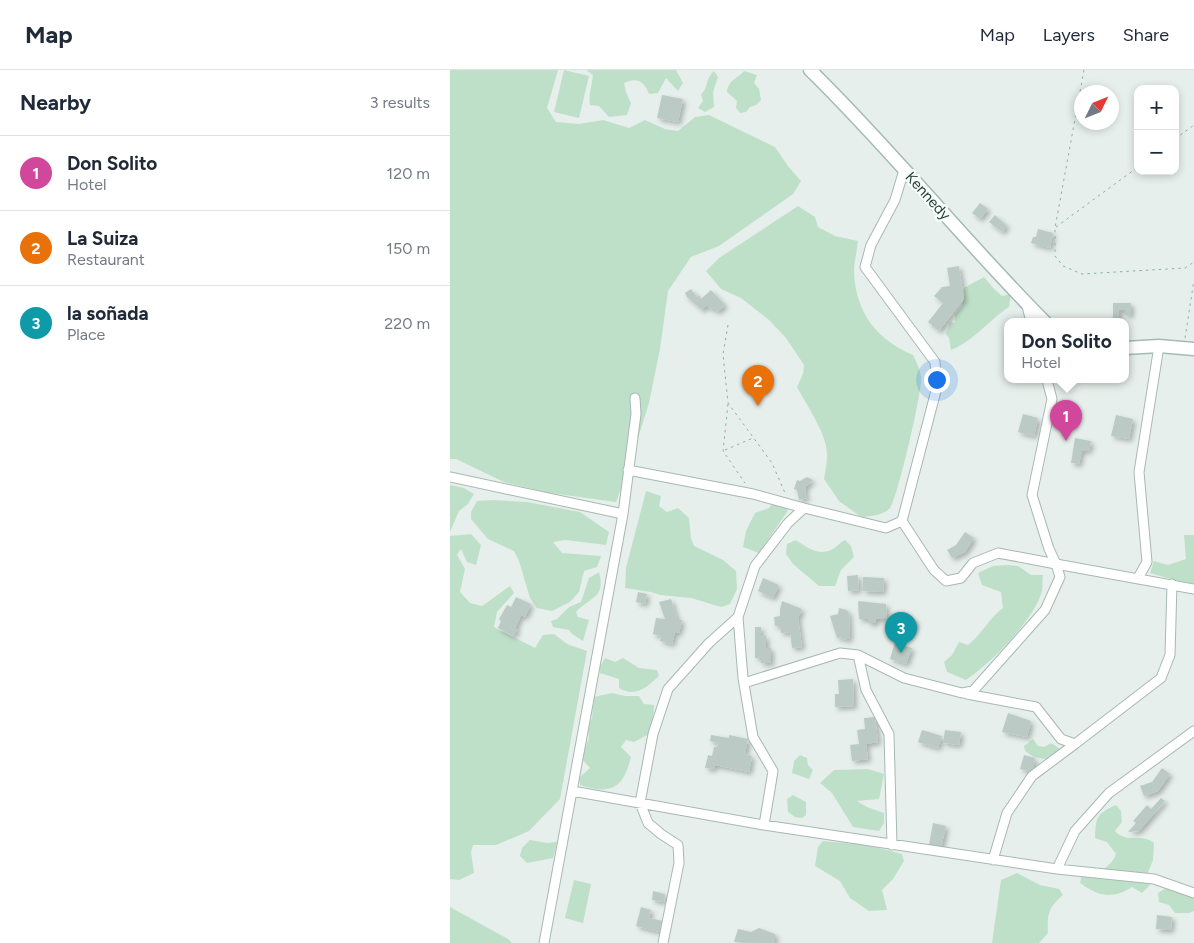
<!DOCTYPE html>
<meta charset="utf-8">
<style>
body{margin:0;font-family:Figtree,sans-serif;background:#f2f2f3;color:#1f2937}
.controls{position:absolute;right:15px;top:15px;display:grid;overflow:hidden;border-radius:10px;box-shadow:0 2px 8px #0003}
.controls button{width:45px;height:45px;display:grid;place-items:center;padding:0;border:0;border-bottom:1px solid #e0e1e3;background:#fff;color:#1f2937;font:25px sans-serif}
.compass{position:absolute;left:624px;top:15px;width:45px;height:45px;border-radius:50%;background:#fff;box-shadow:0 2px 8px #0003;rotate:47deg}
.you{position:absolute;left:486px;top:309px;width:18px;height:18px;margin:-12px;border:4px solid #fff;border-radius:50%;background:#1a73e8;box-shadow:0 0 0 8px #1a73e833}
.badge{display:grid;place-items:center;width:32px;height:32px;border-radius:50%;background:#d93025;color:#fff;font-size:16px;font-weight:700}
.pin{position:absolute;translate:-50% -41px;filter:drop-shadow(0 1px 2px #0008)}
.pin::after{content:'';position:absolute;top:26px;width:18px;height:15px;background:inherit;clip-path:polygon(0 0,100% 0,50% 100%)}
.popup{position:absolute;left:554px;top:248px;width:125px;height:65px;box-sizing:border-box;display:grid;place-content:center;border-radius:10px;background:#fff;filter:drop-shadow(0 1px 4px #0005);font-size:16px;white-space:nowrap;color:#747a83}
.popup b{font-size:19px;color:#1f2937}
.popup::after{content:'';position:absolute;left:50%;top:100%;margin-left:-10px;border:10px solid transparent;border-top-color:#fff}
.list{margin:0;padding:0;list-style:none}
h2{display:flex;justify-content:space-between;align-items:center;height:65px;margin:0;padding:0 20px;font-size:21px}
h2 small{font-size:16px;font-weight:400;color:#747a83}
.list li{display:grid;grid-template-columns:32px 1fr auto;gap:15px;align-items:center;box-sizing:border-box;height:75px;padding:0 20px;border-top:1px solid #e0e1e3}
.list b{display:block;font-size:19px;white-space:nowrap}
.list p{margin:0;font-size:16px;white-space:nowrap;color:#747a83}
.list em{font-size:16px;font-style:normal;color:#747a83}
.map{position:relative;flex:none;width:744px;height:873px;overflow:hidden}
header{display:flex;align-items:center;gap:30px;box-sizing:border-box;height:70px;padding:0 25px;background:#fff;border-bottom:1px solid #e0e1e3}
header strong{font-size:24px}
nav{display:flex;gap:28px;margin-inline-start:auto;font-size:18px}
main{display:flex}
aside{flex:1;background:#fff}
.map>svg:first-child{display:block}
.green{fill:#bfe0c8}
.building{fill:#bbcac4;filter:url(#shadow)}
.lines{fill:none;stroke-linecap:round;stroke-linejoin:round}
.minor-casing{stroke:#a8b8b2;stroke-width:11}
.secondary-casing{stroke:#a4bbb3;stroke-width:15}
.path{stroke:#86b3a5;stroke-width:1;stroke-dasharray:2.5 4;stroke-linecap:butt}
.minor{stroke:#fff;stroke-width:9}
.secondary{stroke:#fff;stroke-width:12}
.labels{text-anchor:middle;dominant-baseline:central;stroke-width:5;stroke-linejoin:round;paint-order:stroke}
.street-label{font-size:15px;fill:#24423a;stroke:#f7fbf9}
</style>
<header>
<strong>Map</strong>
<nav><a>Map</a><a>Layers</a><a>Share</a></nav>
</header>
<main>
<aside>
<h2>Nearby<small>3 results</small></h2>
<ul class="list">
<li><span class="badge" style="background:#d1479c">1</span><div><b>Don Solito</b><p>Hotel</p></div><em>120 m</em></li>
<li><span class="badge" style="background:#e8710a">2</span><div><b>La Suiza</b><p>Restaurant</p></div><em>150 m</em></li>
<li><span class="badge" style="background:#0f9aa8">3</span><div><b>la soñada</b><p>Place</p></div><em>220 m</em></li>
</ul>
</aside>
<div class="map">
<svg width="744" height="873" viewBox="0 0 744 873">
<defs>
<filter id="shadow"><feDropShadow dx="3" dy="3" stdDeviation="2.5" flood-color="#0004"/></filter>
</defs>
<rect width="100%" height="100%" fill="#e6efeb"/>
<!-- green -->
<path class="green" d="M0 0H108L97 38 106 52 129 54 153 50 179 58 195 50 215 59 228 61 245 47 259 45 325 77 338 96 351 111 343 124 269 176 241 187 218 221 210 279 199 333 178 400 166 432 100 423 54 412 6 389H0Z
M114 0 139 6 129 48 104 42Z
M136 0H226L233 13 228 21 216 8 208 23 199 24C194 11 187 7 174 13L176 22 181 33 177 45 159 47 149 36 140 35C138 25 142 16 143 5Z
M264 1 268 7 263 22 264 37 255 42 248 38 253 31 251 24C259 18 254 11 264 1Z
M294 1 307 5 304 13 309 19 311 30 306 35 300 37 296 42 290 43 286 38 287 31 277 22C278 10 287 9 294 1Z
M348 136 365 147 368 157 385 166 408 171C407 181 404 192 404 202 406 243 426 269 463 285 466 291 470 299 471 307 473 319 447 430 440 438 432 446 421 446 411 447L389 431 374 409C375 402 377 394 377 386 378 365 357 336 347 317L353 304 354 295 336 268 319 250 291 228 271 219 256 201 269 188Z
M534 207 544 219 552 226 561 224 559 237C539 250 524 271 501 280L499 268 496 264 500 252 505 253V245L512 236 514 218Z
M0 415 14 418 24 424 18 434 9 441 0 462Z
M196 421 211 426 209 436 217 442 228 438 239 448 241 468 244 476 273 490 286 501 287 519 280 534 271 537 241 528 210 525 201 522 175 518 176 498Z
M327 429 338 437 337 442 309 483 293 477 296 461 305 443 319 438Z
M43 430 77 432 130 442 159 462 156 475 115 470 103 472 112 483 151 486 147 497 134 501 129 522 120 532 102 541 87 538 80 528 69 491 64 481 38 469 21 449V442L27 431Z
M21 464 31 475 26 495 17 492 11 479 7 485 15 499 10 522 20 533 32 536 60 516 64 523 47 542 44 557 85 578 93 565 104 564 117 574 137 581 110 729 79 761 46 775H23L21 782 24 803 9 810 0 809V466Z
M734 465H744V514L724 510 700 503 704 491 718 495 736 489Z
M346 470C356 477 369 487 383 479 387 477 390 472 395 470L401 476 404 487 391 500 385 516H369L343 494 336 484 337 474Z
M557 495 568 496 581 505H593C592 510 593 516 592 521 585 549 540 594 516 610L497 602 494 592 502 585 509 572 518 575C532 564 539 548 553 538L551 522 532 515 528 503 543 496Z
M149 502C156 528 141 526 126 542L128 547 139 550 133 571 122 564 119 560 103 557 101 551 107 549 119 537 131 532 139 508Z
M155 588 165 592 173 588 189 598 207 600 209 606C197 617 186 628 169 618V609L150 603V597Z
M162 623 175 626H189L194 634 204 635 203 653 199 664 184 672 176 670 171 677 181 687C173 719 161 725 130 715L129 708 140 698 131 688 139 668 138 657 142 648 144 627Z
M583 669 588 676 594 677 601 673 609 678 608 684 600 690 584 687 575 681 574 676Z
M350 685 357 688 358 695 363 700 359 709 342 703 344 691Z
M418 699 434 704 429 729 407 731 417 737 434 743V753L429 761 403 757 382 723 370 713 384 700Z
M343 725 356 732V745L352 748 345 747 338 742 337 729Z
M666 735 671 741 672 752 665 761C667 763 669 765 672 766 682 771 693 764 704 773L703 790 697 805 700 815 692 823 682 817C662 830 648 826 630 813L632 804C648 803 660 799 666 784L657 772 645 768C646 747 646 744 666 735Z
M80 770 97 773 107 772 103 788 77 793 70 786 72 778Z
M373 771 417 775 452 784 454 791 443 809 432 820 437 840 419 841 400 828 390 811 365 796 368 777Z
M567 803 590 815 609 819 613 825C598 838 597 844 598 863L589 873H542L551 810Z
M124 810 141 814 133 853 115 848Z
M721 815 729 817 732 824 744 828V841L739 843H725L719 835 709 832 708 823Z
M0 837 58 869 62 873H0Z"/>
<!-- building -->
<path class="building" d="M212 25 233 29 228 52 207 48Z
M530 133 538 139 530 149 522 143Z
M545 145 557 156 552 162 539 152Z
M588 159 603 163 600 178 581 173 583 167H586Z
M509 196 514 229 489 261 478 252 493 233 484 226 492 217 500 216 497 198Z
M241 219 247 227 249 225 251 229 261 220 275 235 267 242 263 238 261 240 257 235 252 240 237 227 235 223Z
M663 233H681V245H675V240H669V249H663Z
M573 344 588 348 584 366 568 362Z
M666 345 683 349 679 369 661 366Z
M625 368 641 371 639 381 632 380 629 394 621 393Z
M357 407 363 410 356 416 355 421 357 428 349 430 347 420 344 419 347 410 350 411Z
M515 462 524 468 515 482 502 488 497 480 506 475Z
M408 505 409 520 398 521 397 506Z
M413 507 434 508 433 522 413 521Z
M313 508 329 515 323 528 308 521Z
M188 522 197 524 195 534 186 532Z
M66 527 81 534 75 547 71 545 65 559H68L63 566 48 558 51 551 49 549 57 535 61 537Z
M221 529 227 549 232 550 229 563 225 562 222 574 210 571 211 566 203 564 206 548 215 549 209 532Z
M332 531 352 539 348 548 352 577 342 578 340 562 331 563 330 556H325L324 547 330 546V539Z
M408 531 436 534 437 549H426V553H418V549H409Z
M389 538 397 540 399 544 400 568 393 570 392 567 387 568 380 546 388 544Z
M459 548 465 550 466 554 463 561 455 557Z
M305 557H311V567L316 565V578H321V593H311V588H305Z
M445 572 462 578 456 594 440 589Z
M403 609 404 636 385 637V624H389L388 610Z
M558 643 581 651 577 667 552 662Z
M425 647 428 672 416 674 418 689 402 691 400 675 409 674 407 660 415 659 414 648Z
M472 660 492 666 488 678 468 672Z
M495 660 511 662 509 675 493 673Z
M261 665 279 668V665L298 669 295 684 302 686 299 702 265 695 264 699 255 698 258 685 262 686 264 677H267L268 673 260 671Z
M574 685 585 688 582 702 570 699Z
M712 698 720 704 708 721 694 726 690 716 702 712Z
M711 728 715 731 689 761 678 762 686 753 683 751 697 735 701 739Z
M483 753 496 756 491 778 479 775Z
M203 821 215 824 214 832 202 830Z
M191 837 201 840 199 848 213 851 210 862 186 856Z
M707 845 722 847 721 860 706 859Z
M309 858 325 864V873L284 872 288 859 301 862Z"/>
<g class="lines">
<!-- minor casing -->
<g class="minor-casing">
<path id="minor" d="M577 236 581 252
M597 310 602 329 582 425 599 479 606 494 744 519
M178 400 303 424 354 438
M0 407 173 444
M688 508 697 492 689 402 709 276
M408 585 416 620 439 664 442 775
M294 613 390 583 408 585 454 608 512 623 523 621 595 540 610 507 606 494 548 483 523 493 511 508 496 511 484 500 452 451
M517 624 586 637 611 669 625 674 711 608 720 585 722 514
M122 721 314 755 607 799 625 761 659 723 744 661
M314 755 323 701 303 667 293 608 288 547 305 496 338 453 354 438 436 458 452 451 487 317 485 292 415 197 421 175 445 130 454 100
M543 790 557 743 582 706 625 674
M607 799 704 809 744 823
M94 873 173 444 186 344 185 328
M213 873 229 793 228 775 211 764 198 753 190 733 203 664 218 619 259 573 288 547"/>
</g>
<!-- secondary casing -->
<g class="secondary-casing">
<path id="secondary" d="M360 0C442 80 514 171 595 252
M675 278 709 276 744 279"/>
</g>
<!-- path -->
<path class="path" d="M634 0 605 158V186L613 196 632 204 735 198 744 192
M725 69 744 55
M606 157 688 97
M278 255 273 284 278 333 322 393 335 423
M735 268 744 210
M278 334 273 381 295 413
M275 380 303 368"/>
<!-- minor -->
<use href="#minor" class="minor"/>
<!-- secondary -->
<use href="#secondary" class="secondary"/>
</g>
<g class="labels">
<!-- street labels -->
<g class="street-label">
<text transform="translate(478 126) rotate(48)">Kennedy</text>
</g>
</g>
</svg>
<div class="controls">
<button>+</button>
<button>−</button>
</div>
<svg class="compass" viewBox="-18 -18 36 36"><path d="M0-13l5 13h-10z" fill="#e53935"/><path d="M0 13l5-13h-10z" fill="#747a83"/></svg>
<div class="you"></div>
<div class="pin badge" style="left:616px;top:371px;background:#d1479c">1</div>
<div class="popup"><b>Don Solito</b>Hotel</div>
<div class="pin badge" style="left:308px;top:336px;background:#e8710a">2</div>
<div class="pin badge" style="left:451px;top:583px;background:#0f9aa8">3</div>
</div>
</main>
